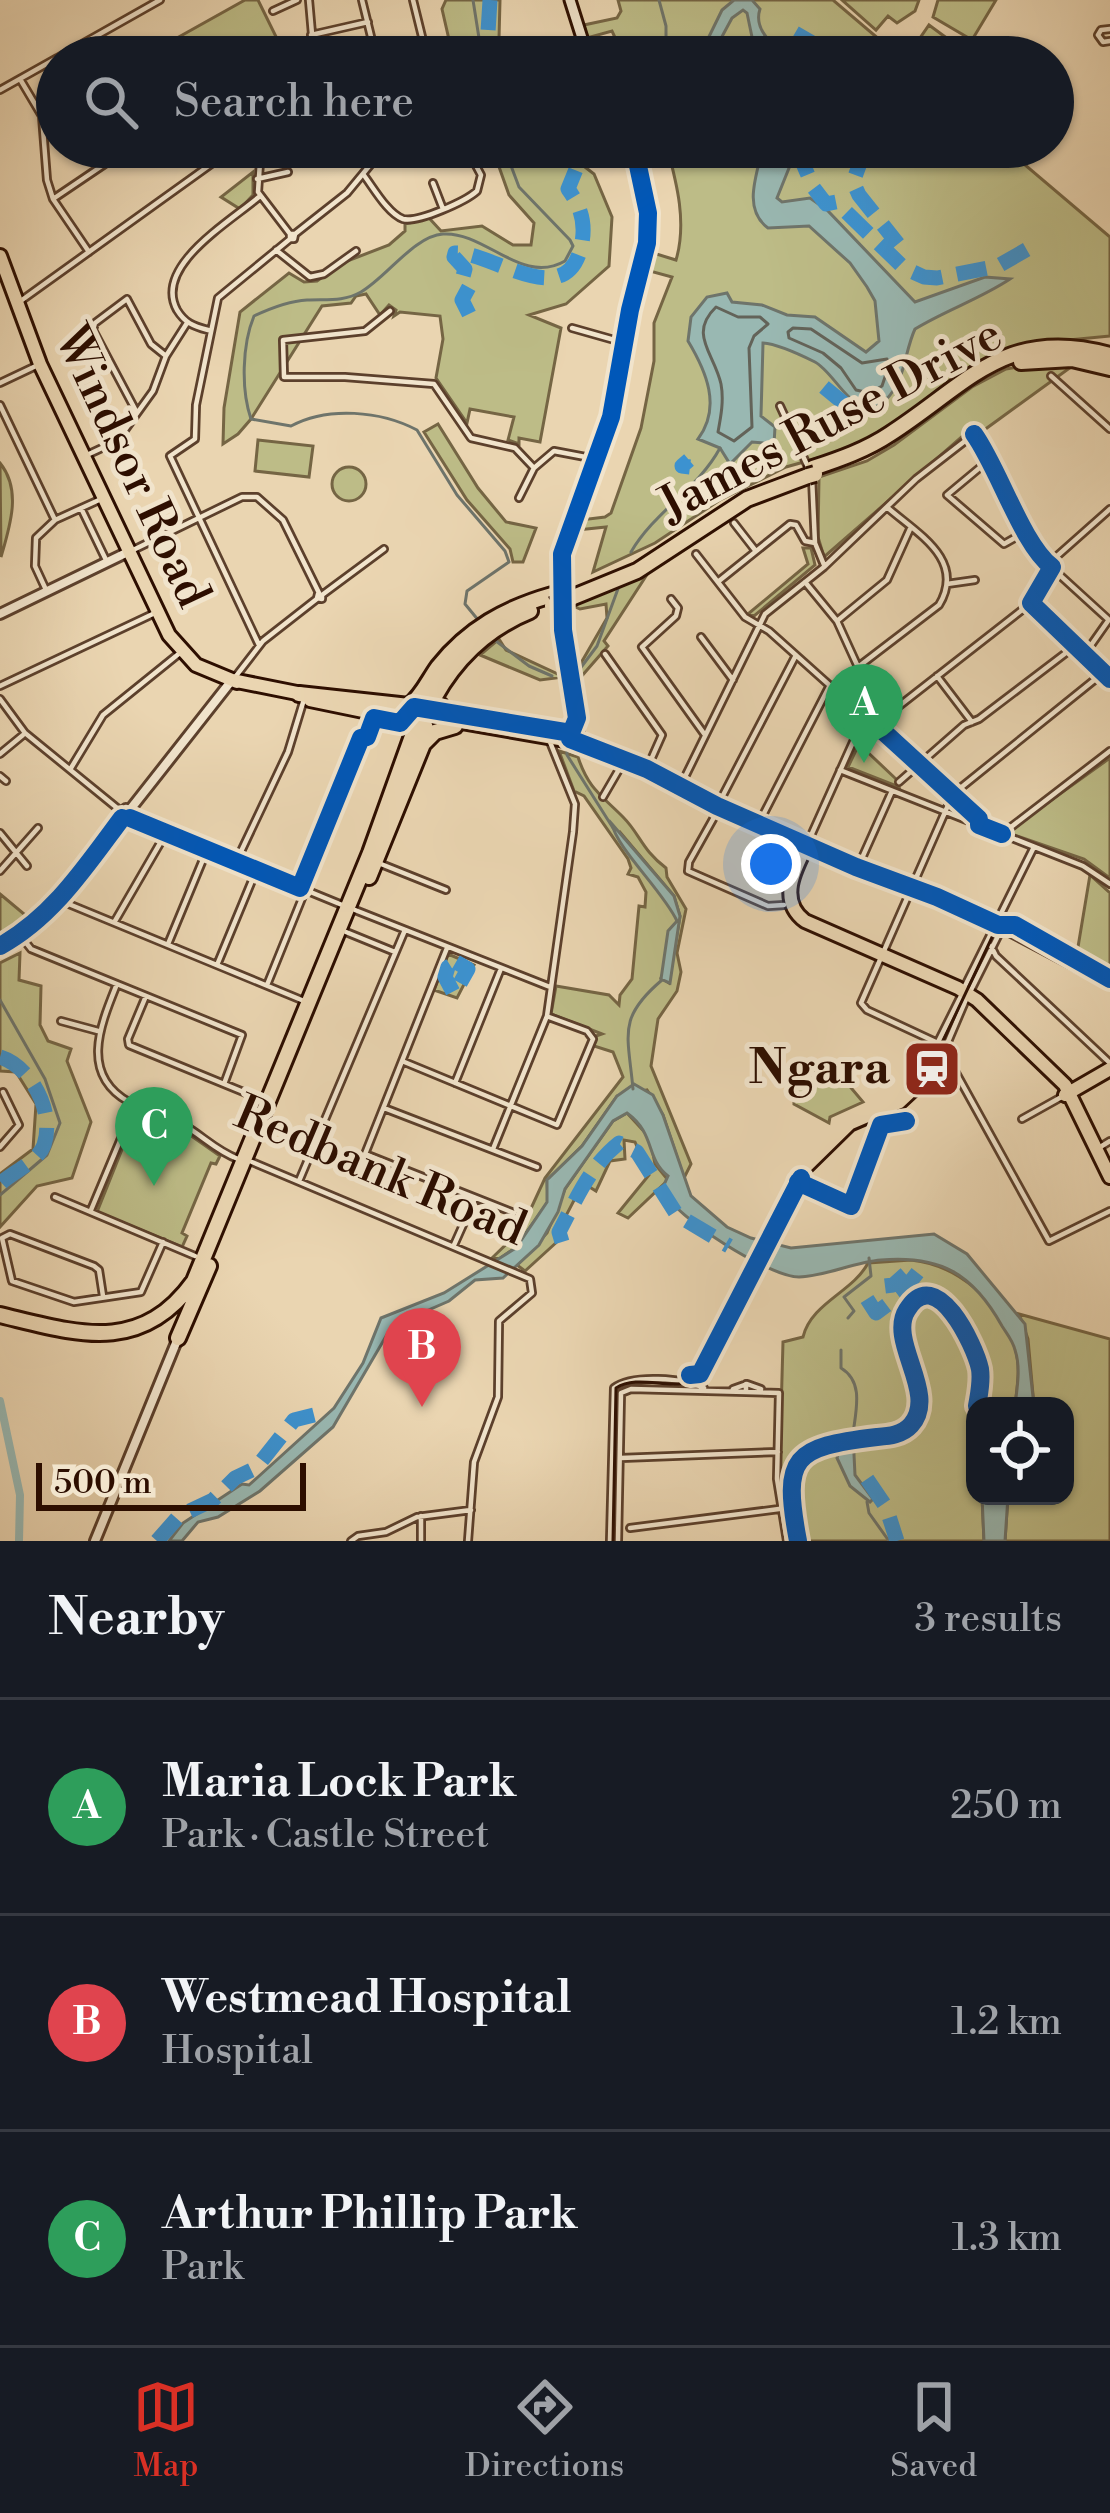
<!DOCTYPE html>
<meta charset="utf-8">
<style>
body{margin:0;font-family:"Libre Bodoni",serif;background:#242831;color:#f1f3f6}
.controls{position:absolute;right:36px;bottom:36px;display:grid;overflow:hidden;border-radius:24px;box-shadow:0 3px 9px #0004}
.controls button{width:108px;height:108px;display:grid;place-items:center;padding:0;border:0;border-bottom:3px solid #363941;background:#171b24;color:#f1f3f6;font:60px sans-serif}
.scale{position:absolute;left:36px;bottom:30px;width:270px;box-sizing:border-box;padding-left:12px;border:6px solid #2d0e00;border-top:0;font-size:33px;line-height:42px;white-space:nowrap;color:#2d0e00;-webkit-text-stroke:9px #f1e4cc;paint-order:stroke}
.you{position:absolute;left:771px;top:864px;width:42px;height:42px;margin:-30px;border:9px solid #fff;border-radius:50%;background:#1a73e8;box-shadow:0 0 0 18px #1a73e833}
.badge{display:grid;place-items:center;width:78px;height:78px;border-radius:50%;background:#d93025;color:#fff;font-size:39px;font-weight:700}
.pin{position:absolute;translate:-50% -99px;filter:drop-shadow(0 3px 6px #0008)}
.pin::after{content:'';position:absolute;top:63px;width:42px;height:36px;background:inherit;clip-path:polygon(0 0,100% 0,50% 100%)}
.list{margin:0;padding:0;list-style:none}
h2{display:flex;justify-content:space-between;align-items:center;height:156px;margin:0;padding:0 48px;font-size:51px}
h2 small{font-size:39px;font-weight:400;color:#9ea1a6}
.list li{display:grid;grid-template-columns:78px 1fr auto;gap:36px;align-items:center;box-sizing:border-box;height:216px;padding:0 48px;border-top:3px solid #363941}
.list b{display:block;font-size:45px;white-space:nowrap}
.list p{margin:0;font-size:39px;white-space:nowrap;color:#9ea1a6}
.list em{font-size:39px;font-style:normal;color:#9ea1a6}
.icon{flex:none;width:66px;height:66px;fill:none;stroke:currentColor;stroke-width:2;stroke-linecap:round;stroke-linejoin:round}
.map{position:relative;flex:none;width:1110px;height:1541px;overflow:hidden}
.search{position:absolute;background:#171b24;box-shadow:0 3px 9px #0004;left:36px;right:36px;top:36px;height:132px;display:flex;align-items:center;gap:30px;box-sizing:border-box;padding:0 42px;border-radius:66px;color:#9ea1a6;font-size:45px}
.sheet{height:804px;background:#171b24}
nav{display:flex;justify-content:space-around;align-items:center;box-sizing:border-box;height:168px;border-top:3px solid #363941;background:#171b24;font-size:33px;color:#9ea1a6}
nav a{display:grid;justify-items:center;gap:6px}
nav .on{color:#d93025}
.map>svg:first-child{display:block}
.green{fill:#bdbc87;stroke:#756544;stroke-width:3;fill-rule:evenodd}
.water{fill:#99b8b2;stroke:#6e746b;stroke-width:3}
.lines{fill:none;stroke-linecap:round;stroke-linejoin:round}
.shore{stroke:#636359;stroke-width:3}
.stream{stroke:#6e746b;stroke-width:3}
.river{stroke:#99b8b2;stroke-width:8}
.minor-casing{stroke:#5c402c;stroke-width:10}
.tertiary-casing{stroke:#5c402c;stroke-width:14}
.secondary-casing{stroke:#2d0e00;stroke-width:15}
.primary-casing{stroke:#2d0e00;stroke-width:18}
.trunk-casing{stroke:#2d0e00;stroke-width:20}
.minor{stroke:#f1e4cc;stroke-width:4.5}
.tertiary{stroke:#f1e4cc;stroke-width:8}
.secondary{stroke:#f1e4cc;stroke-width:9}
.primary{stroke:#ead5b1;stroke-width:12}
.trunk{stroke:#ead5b1;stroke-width:14}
.tram{stroke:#2d0e00;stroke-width:3}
.trunk-bridge-casing{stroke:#2d0e00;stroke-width:20;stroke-linecap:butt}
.trunk-bridge{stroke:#ead5b1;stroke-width:14}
.quiet{stroke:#3c92d0;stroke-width:15;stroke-dasharray:30 15;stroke-linecap:butt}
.cycleway-casing{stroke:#f1e4cc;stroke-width:26}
.cycleway{stroke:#0057b8;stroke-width:18}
.labels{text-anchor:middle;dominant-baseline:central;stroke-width:10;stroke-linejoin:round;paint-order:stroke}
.street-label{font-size:48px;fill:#2d0e00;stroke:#f1e4cc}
.poi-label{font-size:48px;font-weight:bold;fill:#2d0e00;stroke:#f1e4cc;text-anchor:end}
</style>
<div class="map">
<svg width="1110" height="1541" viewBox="0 0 1110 1541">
<rect width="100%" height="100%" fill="#ead5b1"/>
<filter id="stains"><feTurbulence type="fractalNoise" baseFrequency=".00167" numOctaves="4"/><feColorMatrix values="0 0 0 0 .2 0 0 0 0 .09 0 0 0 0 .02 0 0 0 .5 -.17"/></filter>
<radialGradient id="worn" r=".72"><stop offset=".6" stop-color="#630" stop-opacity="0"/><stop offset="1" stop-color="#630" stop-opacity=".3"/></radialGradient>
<!-- green -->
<path class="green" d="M245 0H258L286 57H143Z
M446 0H500L499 39 504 57H453L442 9Z
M618 0H833L900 57H624L612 31 587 38 584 25 617 18 621 11Z
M842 0H919L915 11 897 23 888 16 876 30Z
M938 0H996L972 40 933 17Z
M929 25 971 56 970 57H914L909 54Z
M492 147H559L594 174 612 217 609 266 566 304 529 315 561 328 540 442 519 438V444L508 440 514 417 470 409 467 423 436 378 443 339 440 316 400 312 394 316 396 310 389 305 380 315 366 294 356 296 351 303 322 306 251 419 238 434 223 444 224 408 240 312 289 273 304 282 317 281 342 263 389 245 405 231V224L429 218 441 231 482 226 513 245H531L534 223 509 195Z
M667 147H1004L1110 237V336L1027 344 961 371 889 430 843 451 786 467 720 500 655 543 593 572 606 527 577 530 580 520 605 517 611 513 641 428 654 361V323L672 277 646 270 650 252 676 260C687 223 677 184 667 147Z
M253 172V195L240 209 221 197Z
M1042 363 1071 367 980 433 973 427 824 557 818 537 819 477 867 461 894 445 972 387 1006 369Z
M438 424 478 488 506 522 536 528 523 562H513L510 549 467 500 424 432Z
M258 440 313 446 309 477 255 471Z
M0 463C22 490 10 526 1 557Z
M332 484a17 17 0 1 1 34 0a17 17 0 1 1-34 0Z
M803 548H811L815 565 754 616 748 614 808 564Z
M650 570 604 641 608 646 580 678 577 670 607 618 606 604 580 609 571 605Z
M499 639 506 650 564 677 540 680 480 655Z
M859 744 896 779 899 787 848 767Z
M559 751 578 757C588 788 601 795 623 817 640 834 642 850 666 868L667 877 686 909 677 953 681 972 677 991 658 1019 651 1066 691 1164 684 1178 663 1115 647 1090 617 1096 582 1146 547 1180 548 1202 515 1248 499 1259 493 1257 521 1230 545 1178 623 1077 613 1052 594 1046 596 1036 602 1034 551 1014 556 986 609 995 619 1005 620 995 632 979 639 906 645 907 646 892 638 877 628 874 631 868 628 859 584 796 574 791ZM619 831 674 896 680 916 669 983 661 978C667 964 677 937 677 921 677 908 629 849 619 831Z
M1110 758V878L1084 859 1014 835 1011 829Z
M1090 875 1110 893V974L1077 953Z
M0 894 30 919 20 932 0 943Z
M20 953 19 980 41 986 40 1025 48 1041 71 1049 67 1061 91 1122 72 1178 37 1186 0 1227V1174L33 1149 36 1104 16 1072 0 1071V963Z
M448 954 474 965 457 998 434 990Z
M808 1070H836L863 1102 830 1117 829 1123 794 1104V1087Z
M137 1112 180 1128 220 1156 216 1164 211 1163 182 1233 187 1236 182 1247 97 1212Z
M627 1113 650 1138 655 1164 668 1180 628 1218 618 1213 649 1175 635 1142 624 1140 625 1159 610 1161 596 1191 583 1183 558 1231 559 1240 525 1271 517 1265 547 1233 565 1189 586 1159 613 1121Z
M911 1260C959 1265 1000 1302 1015 1348 1021 1367 1017 1387 1015 1406H975V1496H982L984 1541H789L779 1485 783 1342 803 1337C811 1303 853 1292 868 1263Z
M1019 1314 1110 1339V1541H1005L1008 1496H1065V1406H1034L1028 1339Z"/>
<!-- water -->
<path class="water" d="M734 0H752L760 9C753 30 773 46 790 57L764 55 752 37 747 13 743 10 732 18 711 57H699L722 10Z
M763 147H788L791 163 777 198 782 202 810 198 827 210 915 302 985 277 1010 279C980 299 946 310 915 329 906 348 905 374 893 391 861 438 838 374 815 362 801 355 778 344 763 343L761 416 775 427 774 444 752 442 730 464 720 448 698 439C722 407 706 371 688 341L691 317 707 297 727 293 732 302 762 305 787 315 815 317 866 352 879 341 875 301 867 287 850 263 809 226 768 228C742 209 757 174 763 147Z
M612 824 674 896 680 916 670 983 661 979 668 931 677 921C663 891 617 849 612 824Z
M634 1084 653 1095 663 1115 691 1196 727 1227 751 1238 791 1248 934 1234 967 1254 1025 1324 1034 1406H1015C1017 1388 1021 1368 1015 1350 1013 1341 1007 1334 1002 1326 973 1274 941 1255 881 1260 854 1262 827 1276 799 1277 769 1277 674 1217 662 1189L668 1176C645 1158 656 1134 627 1113L613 1121 565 1189 558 1212 539 1245 503 1278 475 1280 449 1301 392 1326 333 1427 260 1491 218 1517 198 1522 182 1541H169L183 1523 242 1484 249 1485 258 1477 334 1408 363 1363 381 1318 444 1293 516 1248 547 1202V1180L582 1146 617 1096Z
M853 1434 855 1475 873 1499 870 1502 850 1486 837 1458 841 1444Z
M982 1496H1008L1005 1541H984Z"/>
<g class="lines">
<!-- shore -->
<path class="shore" d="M716 307 738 317H760L768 324 754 336 749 348 752 427 734 441 718 432C721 416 724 400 721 384 714 353 688 334 716 307Z
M793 328 811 329 862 363 887 359 889 365 882 386 870 393 856 390 841 368 823 353 789 338 788 332Z"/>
<!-- stream -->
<path class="stream" d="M473 0 482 57
M659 0 666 26V57
M631 552C655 511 698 489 720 448
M479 621 465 604 467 591 509 562 505 551 457 495 417 430C381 411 328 406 291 426L251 419C241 390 242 345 254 316 271 308 288 301 307 300 327 299 343 302 361 292 387 277 414 236 443 234 485 231 522 286 565 261L573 246 570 240 519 187 504 147
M492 638 529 666 552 676
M579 670 597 646 619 586
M564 688 567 734
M567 743V755L613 828
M0 1000 45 1079 60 1123 47 1155 0 1195
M633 1089C628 1034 617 1018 662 980
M848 1318 854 1311 844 1297 871 1276 869 1258
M841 1350V1368C864 1382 856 1409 853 1434
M867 1502 869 1513 889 1541"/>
<!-- river -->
<path class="river" d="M0 1401 20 1495 19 1541"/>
<!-- minor casing -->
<g class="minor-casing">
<path id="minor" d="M309 0 314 57
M362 0 376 57
M413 0 427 57
M273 11 297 0
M311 35 368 22
M1098 35 1101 30 1110 29
M1098 35 1103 42 1110 41
M59 57 160 0
M20 79 42 116 47 180 53 199 89 252
M0 90 57 58
M261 147 258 192 290 234
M360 147 374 162
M328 148 330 147
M363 174C373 187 388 214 403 219 418 223 466 201 477 191L481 175 466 147
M257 179 288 172
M433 183 443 209
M53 199 130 147
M290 234H295L294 239H290Z
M295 234 347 193 385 147
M276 250 310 277 324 274 356 251
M22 300 235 147
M390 311 365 331 283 340 284 377H345L434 384 471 438 515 448 534 468 554 451 596 459
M572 328 625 343
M208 330C193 326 185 323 177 310 153 266 230 222 260 196
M1051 376 1110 429
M0 383 38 365
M0 405 55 520
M780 406 808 467
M136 411 93 330 95 323 127 299 151 344 166 356
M89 454 117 441 153 391 166 356 187 323
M989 460 947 495 1004 544 1027 531
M812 478 815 543
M519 498 534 468
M81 508 107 562
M734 523 755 550
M129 552 242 497H257L283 520 319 593
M696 554 745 617 769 631 979 819V825
M719 581 790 524 796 525 805 541 815 543 824 565
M805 582 837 621 858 667
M947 584 975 580
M47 592 35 566 36 538 55 520 99 500
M318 594 322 595V599L317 598Z
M322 595 384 549
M671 599 678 608 676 616 642 647 705 735
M837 621 887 580 910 529
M701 637 733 680
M259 645 170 456 195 439 196 405 218 298 290 239
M1079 650 1110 679
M605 654 662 735 646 771
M1103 673 953 794 861 1003 867 1010 940 1044 1049 1241 1110 1211
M236 676 263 641 318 598
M937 676 972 722
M0 686 157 612
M837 690 858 667 939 605C966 560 918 534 888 508
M0 699 25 733 122 812
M0 754 23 735
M71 768 103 715 181 652
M840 770 1083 866 1110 884
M0 776 6 781
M899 782 964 725 979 719 1071 649 1089 648 1108 621
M682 783 765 614 824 567 916 479 974 434 994 466 1041 558 1109 620
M603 797 621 766
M720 801 795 657
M717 812 689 862 688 871 768 906 784 905
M130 818 347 907
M761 819 830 685
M0 833 27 866
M1002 834 1110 751
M809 840 853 742 1031 603 1056 557 1110 509
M812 847 856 867
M808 854 858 867 950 902 1110 986
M236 862 288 752 305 696
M376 862 446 890
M858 867 892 791
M0 871 38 828
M300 888 370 715
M59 900 304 1001
M355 910 550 987
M115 921 166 833
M999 925C1030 921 1082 963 1110 979
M346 932 395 952
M20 935 31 949 242 1035 224 1084
M168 944 207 850
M991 946 996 956 1110 1063
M447 948 365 1154 514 1213
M217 965 256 871
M117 984C101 1024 79 1074 129 1102 145 1111 165 1115 182 1124 202 1135 216 1151 238 1159
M267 985 305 891
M965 986 1034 847
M971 990 999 934 998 925
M146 996 128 1039 129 1045 263 1100
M61 1021 98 1031
M938 1042 962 994
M944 1051 967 997
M402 1061 557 1125 593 1039 587 1031 549 1017
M455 1083 500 971
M384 1108 537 1167
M1022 1119 1065 1095
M0 1147 19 1125 3 1092
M493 1149 547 1016 573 832 575 804 550 742
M1097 1149 1110 1141
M252 1162 530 1279 532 1293 499 1321 498 1397 474 1462 468 1541
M299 1181 405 930
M55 1197 195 1256
M91 1210 135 1105
M454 1245 475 1198
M103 1296 99 1270 94 1266 10 1234 2 1238 12 1281 74 1302 141 1292 163 1242
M746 1384V1392L779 1393 777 1479 787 1541
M733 1389 747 1384 761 1389
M621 1458 778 1452
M630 1528 779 1509
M351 1541 358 1536 386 1532 417 1517 471 1510
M421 1541V1516
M610 1541 614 1388C632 1374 684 1378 704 1388
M618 1541 621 1393 631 1389 746 1392"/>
</g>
<!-- tertiary casing -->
<g class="tertiary-casing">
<path id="tertiary" d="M0 614 128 552
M126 809 131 815 126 820 121 814Z
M129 811 232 680
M0 946C53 917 86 866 122 818
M95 1541 178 1338"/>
</g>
<!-- secondary casing -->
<g class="secondary-casing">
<path id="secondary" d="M570 0 588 57
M581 749 563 630 561 566 565 541 611 417 630 310 647 243 648 213 634 147"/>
</g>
<!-- primary casing -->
<g class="primary-casing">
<path id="primary" d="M0 256 40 364 169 635 196 665 237 682
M232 680 307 695
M310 700 407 720
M398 711 582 743 807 845C794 870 778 901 805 921L958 988 977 1000 1065 1085 1110 1177
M1065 1095 1110 1069"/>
</g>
<!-- trunk casing -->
<g class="trunk-casing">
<path id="trunk" d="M1021 362 1072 359 1110 368
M813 468C840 459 866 450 890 434 968 384 1005 326 1110 355
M571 598 637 571 747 499 808 476
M299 694 409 706C422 696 428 681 438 667 468 629 506 608 552 595
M440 705 439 713 445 718
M428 710C450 664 483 630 530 611
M424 743 435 732 455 726
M369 877 423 744 426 729 424 722
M0 1315C76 1333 140 1356 194 1281L370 853 416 725
M178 1338 209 1266"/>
</g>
<!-- minor -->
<use href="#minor" class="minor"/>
<!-- tertiary -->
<use href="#tertiary" class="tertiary"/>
<!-- secondary -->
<use href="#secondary" class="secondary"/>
<!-- primary -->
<use href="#primary" class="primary"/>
<!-- trunk -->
<use href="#trunk" class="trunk"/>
<!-- tram -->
<path class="tram" d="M613 1541 616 1388C641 1372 677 1395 702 1376L802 1181 854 1130 903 1109 917 1096 995 931 1014 928 1110 981"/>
<!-- trunk-bridge casing -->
<g class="trunk-bridge-casing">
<path id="trunk-bridge" d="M808 476 815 474
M552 606 571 598"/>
</g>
<!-- trunk-bridge -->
<use href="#trunk-bridge" class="trunk-bridge"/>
<!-- quiet -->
<path class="quiet" d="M490 0 488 32 492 57
M795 33 814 44 818 57
M796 147 813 187 826 204 836 202 904 268 924 277 937 278 998 266 1033 246 1040 248
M866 147 853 182 859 195 898 244
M469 314 462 300 469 287 462 280 465 269 454 257 455 253C490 251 562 311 580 251 587 226 582 208 568 189L581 157 540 147
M824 387 858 415
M689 460 682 466 690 467
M456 962 468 969 454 994 445 977 448 967Z
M0 1057C32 1067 55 1113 44 1145 38 1162 12 1172 0 1184
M562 1242 559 1232C576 1200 589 1167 619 1143L637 1152 677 1215 729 1246
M867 1299 876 1313 900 1295 918 1272 910 1270 893 1285 885 1286
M867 1479 886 1507 897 1541
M157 1541 179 1516 213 1500 235 1478 256 1468 294 1420 314 1415"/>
<!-- cycleway casing -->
<g class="cycleway-casing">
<path id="cycleway" d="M974 434C999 469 1022 544 1052 567L1031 603 1110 679
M874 723 979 819V825L1002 834
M570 739 647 769 717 806 856 867 937 897 998 925H1015L1110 979
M130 818 300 888 361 738 367 737 374 718 400 723 414 707 571 733 577 718 563 630 562 554 611 417 630 310 647 243 648 213 634 147
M0 946C53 917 86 866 122 818
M798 1182 851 1206 881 1125 906 1121
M690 1375 700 1374 801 1178
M798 1541C782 1456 793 1447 877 1437 889 1436 902 1435 911 1425 939 1394 887 1341 907 1310 936 1262 975 1346 980 1369 982 1382 979 1394 977 1406"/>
</g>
<!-- cycleway -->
<use href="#cycleway" class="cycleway"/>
</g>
<!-- icons -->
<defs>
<g id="station-square" transform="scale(3)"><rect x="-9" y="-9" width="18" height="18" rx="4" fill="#8f2418" stroke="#f1e4cc"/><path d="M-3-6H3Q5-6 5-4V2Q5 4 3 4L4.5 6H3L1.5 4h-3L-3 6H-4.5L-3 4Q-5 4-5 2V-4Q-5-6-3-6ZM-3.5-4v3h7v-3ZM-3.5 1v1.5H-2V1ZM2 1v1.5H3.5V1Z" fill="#fff"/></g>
</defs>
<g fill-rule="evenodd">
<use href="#station-square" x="932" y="1069"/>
</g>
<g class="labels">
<!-- street labels -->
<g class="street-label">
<text transform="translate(831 421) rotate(-28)">James Ruse Drive</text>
<text transform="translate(131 467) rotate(65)">Windsor Road</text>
<text transform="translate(380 1172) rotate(23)">Redbank Road</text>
</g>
<!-- poi labels -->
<g class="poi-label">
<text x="890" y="1069">Ngara</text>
</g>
</g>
<rect width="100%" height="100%" filter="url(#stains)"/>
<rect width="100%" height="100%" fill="url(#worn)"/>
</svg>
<div class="controls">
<button><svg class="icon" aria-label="locate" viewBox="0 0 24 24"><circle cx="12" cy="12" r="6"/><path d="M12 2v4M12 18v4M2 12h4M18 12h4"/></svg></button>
</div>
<div class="scale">500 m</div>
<div class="you"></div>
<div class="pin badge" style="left:864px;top:763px;background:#2e9e5b">A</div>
<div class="pin badge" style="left:422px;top:1407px;background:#e0444e">B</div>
<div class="pin badge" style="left:154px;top:1186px;background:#2e9e5b">C</div>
<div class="search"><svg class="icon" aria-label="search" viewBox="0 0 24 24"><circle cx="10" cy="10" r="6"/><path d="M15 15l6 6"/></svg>Search here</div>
</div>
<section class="sheet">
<h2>Nearby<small>3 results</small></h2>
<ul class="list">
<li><span class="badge" style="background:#2e9e5b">A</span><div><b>Maria Lock Park</b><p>Park · Castle Street</p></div><em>250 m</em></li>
<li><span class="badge" style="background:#e0444e">B</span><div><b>Westmead Hospital</b><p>Hospital</p></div><em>1.2 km</em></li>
<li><span class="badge" style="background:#2e9e5b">C</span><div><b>Arthur Phillip Park</b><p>Park</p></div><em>1.3 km</em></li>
</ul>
</section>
<nav>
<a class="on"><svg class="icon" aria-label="map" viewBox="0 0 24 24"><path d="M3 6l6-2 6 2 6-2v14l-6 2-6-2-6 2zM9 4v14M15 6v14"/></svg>Map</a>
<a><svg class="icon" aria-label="directions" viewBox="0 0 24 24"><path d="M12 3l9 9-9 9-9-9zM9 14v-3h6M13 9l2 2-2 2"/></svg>Directions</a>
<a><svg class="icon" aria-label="saved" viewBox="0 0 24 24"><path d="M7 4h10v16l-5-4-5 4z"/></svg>Saved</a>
</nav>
